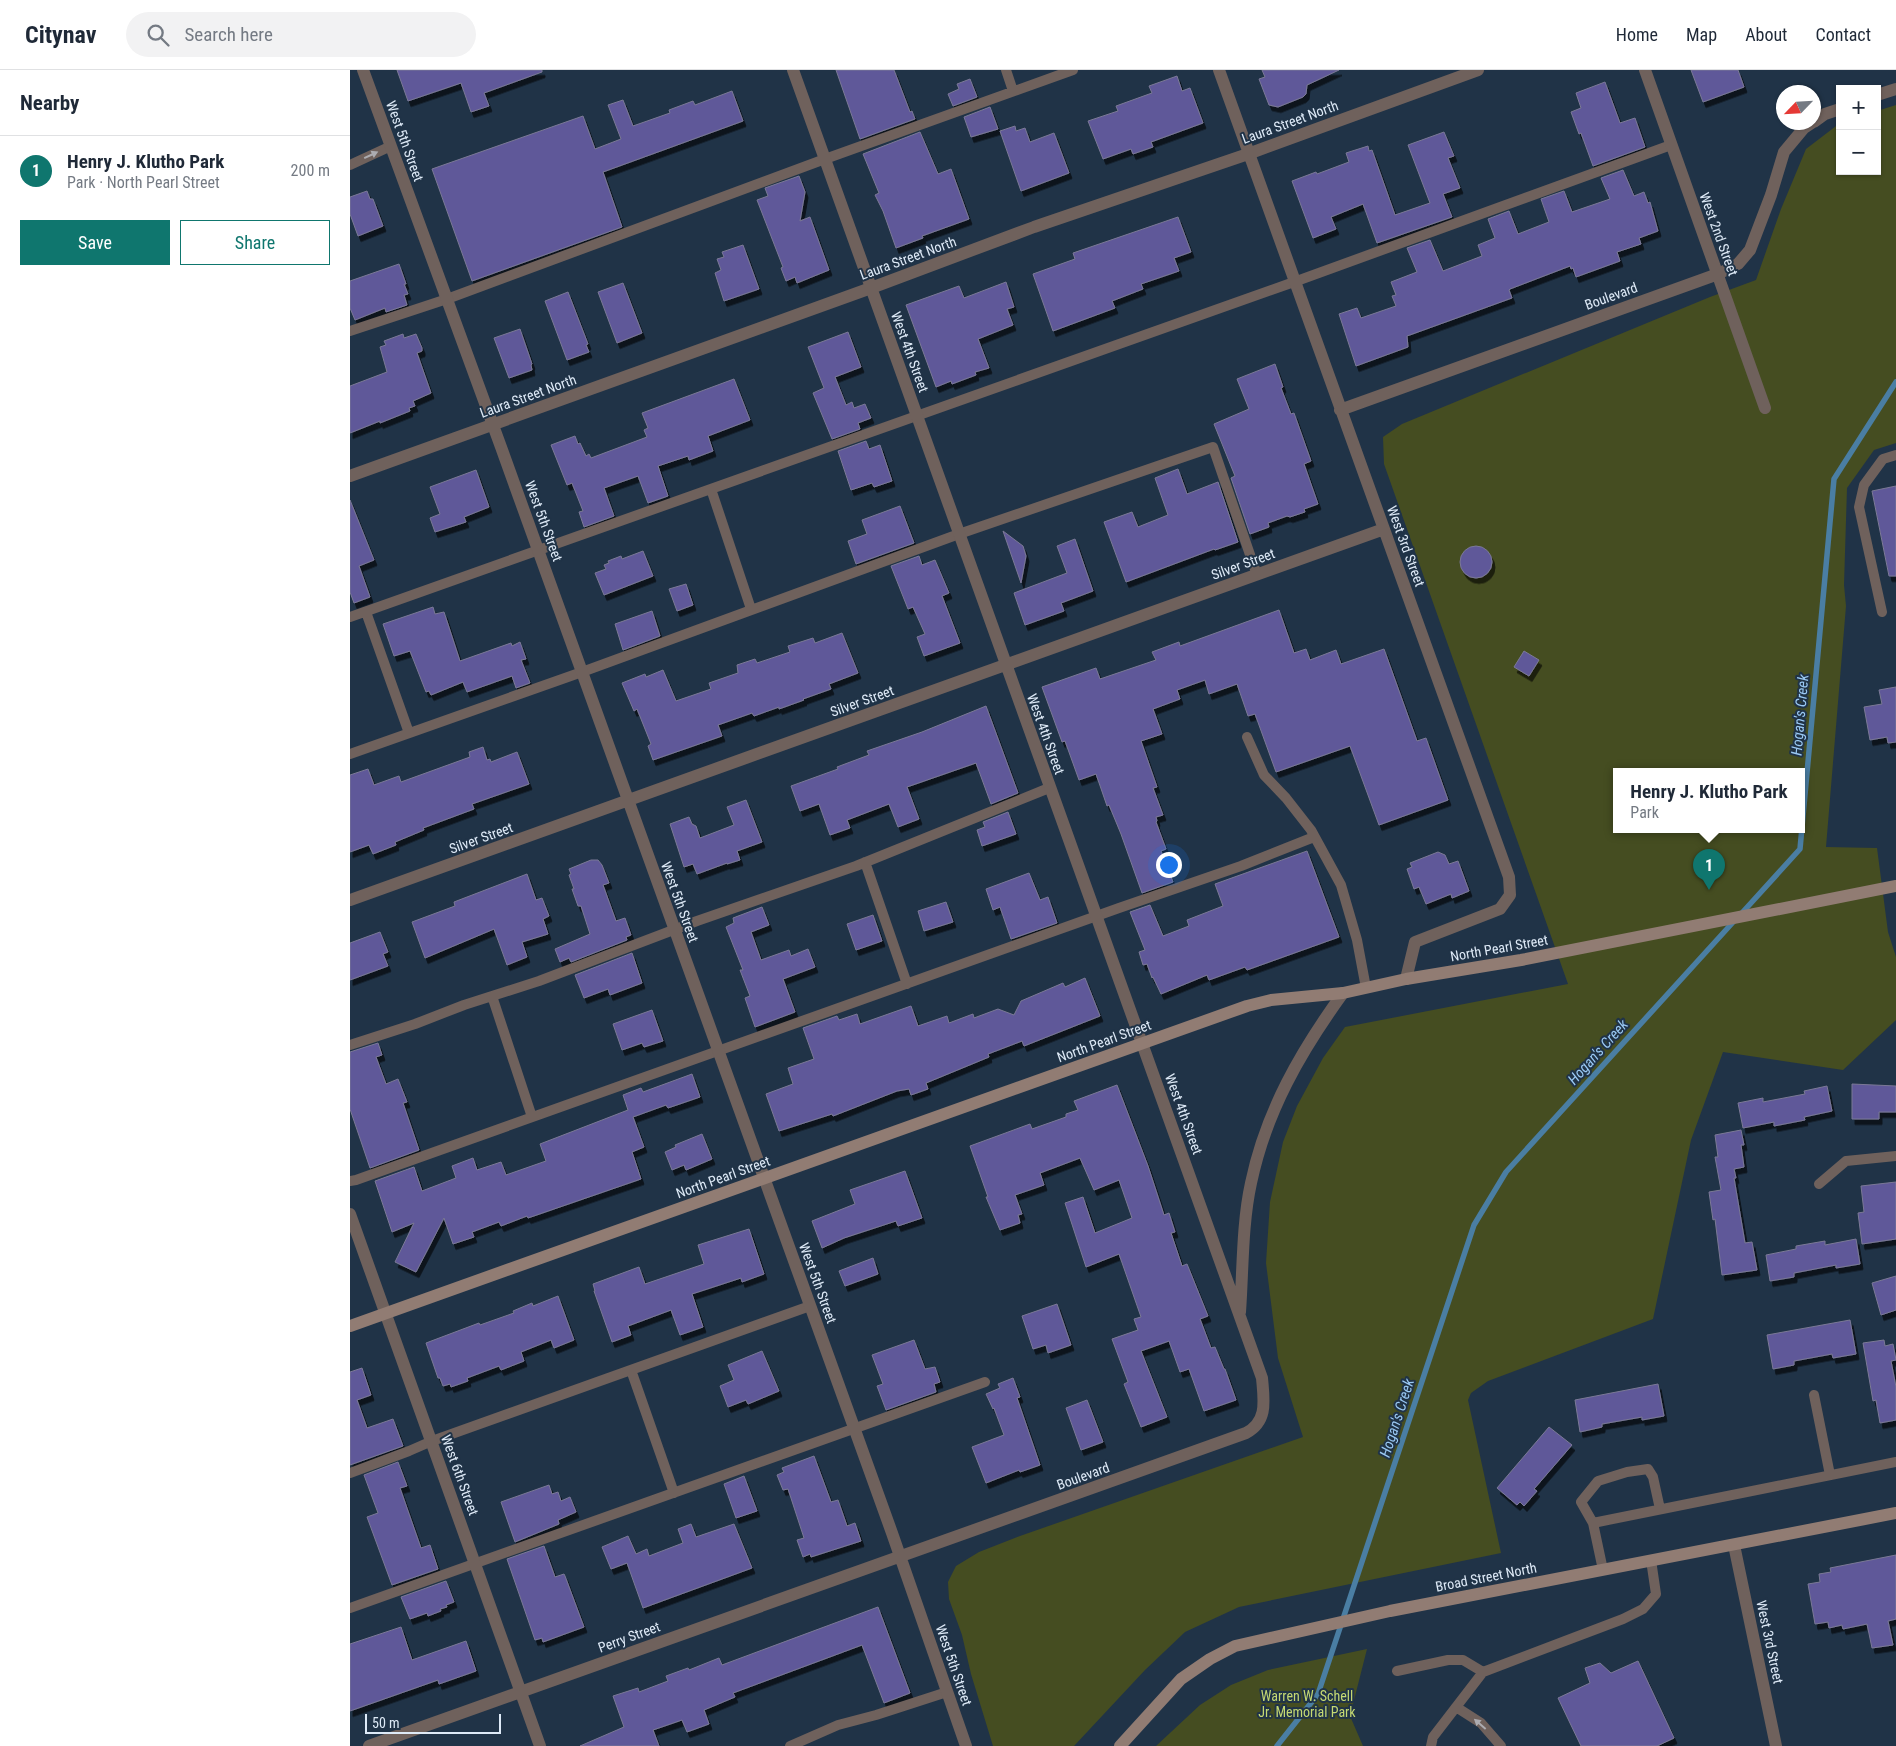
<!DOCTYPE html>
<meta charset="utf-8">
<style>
body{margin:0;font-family:"Roboto Condensed",sans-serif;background:#f2f2f3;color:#1f2937}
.controls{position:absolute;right:15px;top:15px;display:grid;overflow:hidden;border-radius:0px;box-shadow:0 1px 4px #0004}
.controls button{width:45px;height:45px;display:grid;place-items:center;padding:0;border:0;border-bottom:1px solid #e0e1e3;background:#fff;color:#1f2937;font:25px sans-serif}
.compass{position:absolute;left:1426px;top:15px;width:45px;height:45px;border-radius:50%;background:#fff;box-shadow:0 1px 4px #0004;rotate:245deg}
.scale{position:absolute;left:15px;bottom:12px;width:136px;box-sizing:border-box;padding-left:5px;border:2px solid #deeaf7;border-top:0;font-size:14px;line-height:18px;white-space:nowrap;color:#deeaf7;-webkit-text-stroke:4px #203347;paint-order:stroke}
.you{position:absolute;left:818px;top:794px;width:18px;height:18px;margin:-12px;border:4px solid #fff;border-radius:50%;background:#1a73e8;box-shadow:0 0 0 8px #1a73e833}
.badge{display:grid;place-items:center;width:32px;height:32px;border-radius:50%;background:#0f766e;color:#fff;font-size:16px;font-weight:700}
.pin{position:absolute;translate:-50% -41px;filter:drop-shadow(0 1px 2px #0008)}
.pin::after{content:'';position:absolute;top:26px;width:18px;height:15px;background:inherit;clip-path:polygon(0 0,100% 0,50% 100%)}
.popup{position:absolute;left:1263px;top:698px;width:192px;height:65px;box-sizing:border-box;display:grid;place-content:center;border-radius:0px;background:#fff;filter:drop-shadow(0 1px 4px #0005);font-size:16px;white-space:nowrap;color:#747a83}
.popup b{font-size:19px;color:#1f2937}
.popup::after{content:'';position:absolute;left:50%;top:100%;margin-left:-10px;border:10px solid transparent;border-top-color:#fff}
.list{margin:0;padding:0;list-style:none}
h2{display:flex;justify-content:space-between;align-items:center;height:65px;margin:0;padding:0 20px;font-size:21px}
h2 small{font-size:16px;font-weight:400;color:#747a83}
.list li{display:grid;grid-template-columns:32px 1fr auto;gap:15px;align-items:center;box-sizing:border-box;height:70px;padding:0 20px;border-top:1px solid #e0e1e3}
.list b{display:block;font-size:19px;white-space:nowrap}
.list p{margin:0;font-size:16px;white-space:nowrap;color:#747a83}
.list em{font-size:16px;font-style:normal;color:#747a83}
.actions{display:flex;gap:10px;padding:15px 20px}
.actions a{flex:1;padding:11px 0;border:1px solid #0f766e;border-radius:0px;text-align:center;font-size:18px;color:#0f766e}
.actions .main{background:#0f766e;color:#fff}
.icon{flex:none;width:28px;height:28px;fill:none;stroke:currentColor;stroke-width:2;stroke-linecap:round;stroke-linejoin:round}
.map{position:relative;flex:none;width:1546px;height:1676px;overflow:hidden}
header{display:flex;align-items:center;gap:30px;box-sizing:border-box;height:70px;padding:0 25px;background:#fff;border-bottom:1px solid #e0e1e3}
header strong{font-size:24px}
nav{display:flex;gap:28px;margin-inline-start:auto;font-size:18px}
.search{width:350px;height:45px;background:#f2f2f3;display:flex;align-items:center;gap:12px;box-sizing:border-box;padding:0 18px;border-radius:28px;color:#747a83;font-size:19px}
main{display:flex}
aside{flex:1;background:#fff}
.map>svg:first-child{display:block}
.green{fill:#454d21;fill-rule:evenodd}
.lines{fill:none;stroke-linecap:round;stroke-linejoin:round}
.stream{stroke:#4a7ea3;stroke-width:5.5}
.building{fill:#5f5899;stroke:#7b7996;filter:url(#shadow)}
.lane{stroke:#6f615c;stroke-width:10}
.street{stroke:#6f615c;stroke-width:12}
.secondary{stroke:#917c73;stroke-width:12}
.oneway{fill:#acacb1}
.labels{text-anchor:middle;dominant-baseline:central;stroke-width:4;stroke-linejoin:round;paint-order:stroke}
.street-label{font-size:14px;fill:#deeaf7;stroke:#203347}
.park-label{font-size:14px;fill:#c5d972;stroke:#203347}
.water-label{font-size:15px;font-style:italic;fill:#9ac9f4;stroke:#203347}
</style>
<header>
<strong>Citynav</strong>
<div class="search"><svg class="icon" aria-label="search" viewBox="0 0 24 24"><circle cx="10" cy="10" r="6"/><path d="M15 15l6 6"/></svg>Search here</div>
<nav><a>Home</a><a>Map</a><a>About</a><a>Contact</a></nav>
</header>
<main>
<aside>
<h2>Nearby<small></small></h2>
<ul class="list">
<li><span class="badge">1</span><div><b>Henry J. Klutho Park</b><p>Park · North Pearl Street</p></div><em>200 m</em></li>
</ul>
<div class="actions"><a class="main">Save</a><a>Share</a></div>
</aside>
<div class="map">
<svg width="1546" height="1676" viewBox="0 0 1546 1676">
<defs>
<filter id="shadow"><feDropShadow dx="3" dy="5.5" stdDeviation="0" flood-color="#0009"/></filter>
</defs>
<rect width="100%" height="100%" fill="#203347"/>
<!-- green -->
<path class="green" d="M1546 35V373L1524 380 1497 418 1494 515 1496 536 1476 777 1527 778 1538 862 1546 887V950L1493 1000 1373 982 1341 1070 1303 1249 1138 1311 1121 1323 1118 1330 1151 1483 889 1537 835 1562 795 1600 724 1676H643L621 1604 612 1565 599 1529 598 1512 606 1496 629 1482 670 1466 953 1367 928 1288 916 1193 920 1132 933 1072 947 1036 973 988 995 957 1218 914 1034 394 1033 367 1052 354 1360 227 1406 210 1431 139 1456 79 1490 53V101H1527V41ZM1266 701H1452V759H1266Z
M1017 1579 1000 1646 1013 1676H806L850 1635 881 1615 918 1600Z"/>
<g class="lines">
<!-- stream -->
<path class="stream" d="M1391 844 1450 779 1484 409 1546 312
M927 1676 968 1624 1124 1155 1156 1102 1385 850"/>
</g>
<!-- building -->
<path class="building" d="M47 0H192V2L134 23 139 36 121 42 111 13 58 31Z
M486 0H544L560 42 562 41 565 49 510 69Z
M912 0H989L957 15 956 24 953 27 928 37 919 35 909 9 915 7Z
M1341 0H1388L1394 17 1353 32Z
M827 6 832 21 840 18 853 53 801 72 803 77 783 84 781 79 753 89 738 51 768 41 766 36 802 23 799 16Z
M620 9 627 27 603 36 598 24 609 19 607 14Z
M1255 12 1270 53 1285 48 1295 77 1243 96 1231 63 1229 64 1221 42 1231 38 1226 23Z
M382 21 393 51 253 102 272 157 122 211 82 99 233 46 245 79 271 69 258 35 273 30 283 56 320 43 319 40 343 31 345 35Z
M640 37 648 59 621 67 614 47Z
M665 56 666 61 675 58 680 72 704 63 719 103 671 121 650 61Z
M570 62 588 104 601 99 619 149 572 166 573 168 546 178 533 141 525 125 529 123 513 84Z
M1094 62 1104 86 1098 88 1110 118 1093 124 1102 147 1027 173 1013 134 981 147 986 159 963 168 942 111 966 102 967 104 999 92 996 83 1018 76 1019 81 1022 80 1045 145 1080 133 1058 75Z
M1273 100 1284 126 1294 122 1298 133 1300 132 1308 161 1289 168 1291 174 1267 182 1270 191 1226 207 1223 198 1221 199 1220 196 1160 219 1159 220 1162 228 1057 266 1058 277 1006 296 989 244 1007 238 1011 248 1046 236 1042 226 1046 225 1041 212 1067 202 1057 178 1080 170 1093 201 1132 186 1128 175 1145 168 1138 149 1159 141 1168 164 1199 152 1191 129 1214 121 1222 142 1260 129 1251 108Z
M449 106 455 122 450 151 460 147 479 200 447 213 445 207 436 211 431 198 433 197 407 130 418 126 415 118Z
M17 121 20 129H23L33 156 8 166 0 144V127Z
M828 147 841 182 824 188 829 201 791 214 793 219 762 231 765 238 703 261 683 204 725 189 723 183Z
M393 175 409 219 374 231 365 203 371 200 367 189 374 187 372 182Z
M49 194 56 214H54L58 224 54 225 57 235 36 242 35 238 5 250 0 238V211Z
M656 212 664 237 657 239 663 255 628 269 639 298 625 302 626 305 602 314 601 311 586 317 556 235 609 216 614 228Z
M273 213 292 263 267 273 248 222Z
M218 222 238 274 236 275 239 282 217 290 195 231Z
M170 259 182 294 181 295 182 300 159 308 144 268Z
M498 262 511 297 485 307 496 335 502 332 504 338 515 334 521 348 508 353 510 359 482 369 463 323 474 318 458 277Z
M53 264 54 268 66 264 72 278V281L67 283 81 323 63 331 65 336 59 338 60 341 30 353V351L0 363V316L37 302 30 277 36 275 34 271Z
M925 294 933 317 931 318 941 344 944 343 961 391 954 394 968 434 954 439 955 442 940 447 937 446 918 453 919 457 900 464 881 408 885 406 864 354 899 339 887 309Z
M384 309 400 350 358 366 363 381 339 390 338 386 308 396 318 426 298 433 288 406 254 418 264 446 234 457 229 442 233 441 222 413 217 415 201 375 225 366 228 374 230 373 236 386 239 384 241 388 297 367 294 360 298 358 292 343Z
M516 371 519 379 530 375 542 411 524 417 522 413 501 420 488 381Z
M828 399 837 424 868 412 888 472 865 480 864 479 776 512 754 452 782 442 788 457 818 445 805 408Z
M126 400 139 437 114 447 116 452 85 462 80 448 90 444 80 417Z
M1546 416V506H1539L1522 421Z
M0 430 24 490 9 496 20 527 4 533 0 522Z
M550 436 564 473 506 494 498 471 517 464 512 450Z
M653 461 673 476 676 486 671 513Z
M725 469 743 521 711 533 714 541 675 555 664 523 717 503 707 476Z
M1110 492a16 16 0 1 1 32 0a16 16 0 1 1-32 0Z
M293 481 303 506 254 525 245 503 256 499 254 495 259 493 258 491 271 486 272 489Z
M569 486 572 495 585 490 599 523 592 526 610 573 574 586 567 567 575 564 563 537 558 539 541 496Z
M336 514 343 535 327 541 319 519Z
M83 537 85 544 94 542 110 591 161 573 162 576 170 572 176 589 171 590 180 613 166 618 162 606 117 622 113 612 81 625 79 621 76 622 60 581 44 586 33 554Z
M929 540 944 583 956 579 960 590 986 580 991 594 1034 579 1067 671 1076 668 1098 730 1029 755 1000 676 926 702 905 644 898 646 887 614 859 624 855 610 827 620 830 629 803 639 812 664 791 671 807 717 803 718 813 745 806 747 807 751 806 752 816 779 811 781 823 812 792 823 771 764 759 735 757 736 746 704 729 710 715 671 712 672 692 617 746 598 750 609 806 590 802 582 829 572 830 576Z
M302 541 310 566 273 580 265 554Z
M492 563 508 603 479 614 481 619 453 629 454 630 429 639V637L404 646 402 643 368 655 372 666 303 690 298 676 301 674 287 639 284 641 272 613 295 604 296 607 313 600 326 631 361 619 359 613 388 603 387 595 405 589 407 593 440 582 438 576 463 568 465 573Z
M1174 581 1189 590 1179 606 1164 597Z
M1546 617V672L1538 673 1537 667 1520 670 1514 637 1532 634 1529 620Z
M636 636 668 723 641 734 626 693 557 717 569 749 548 757 539 734 497 750 500 758 480 765 469 734 450 741 441 716 488 699 487 697 519 685 517 681 572 662Z
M133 677 137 690 140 689 141 692 167 682 179 714 122 734 124 739 73 758 74 760 45 772 46 775 23 784 19 775 0 782V705L18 699 24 715 49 706 51 712 120 687 119 682Z
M396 730 412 772 387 781 390 790 377 794V793L347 804 343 794 334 797 320 754 339 747 342 754 346 756 350 768 384 755 377 737Z
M658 742 666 764 632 776 627 760 635 757 633 752Z
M957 781 989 867 897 900 895 897 859 910 857 905 811 924 803 907 802 908 797 894 793 895 789 882 795 880 780 842 800 835 813 866 839 856 837 850 873 836 865 814Z
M1088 782 1095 785 1099 794 1108 791 1119 821 1102 828 1101 824 1076 834 1069 817 1064 819 1057 799 1062 797 1060 793Z
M241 790H248L252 795 259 813 253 815 266 851 275 848 281 865 276 867 277 870 221 892 219 888 210 892 205 879 240 864 231 836H228L222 819H224L219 805 221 804 219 799Z
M679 803 690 830 698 827 707 853 661 869 650 837 643 840 636 819Z
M177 804 186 830 192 828 199 846 193 849 198 864 172 872 177 887 157 895 144 859 75 888 62 852 105 836 104 832Z
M596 832 603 852 574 861 568 841Z
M412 837 419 855 401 862 411 890 439 880 441 886 458 879 465 897 433 909 445 942 405 957 395 928 400 926 390 900H393L376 857 384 853 383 848Z
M523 845 532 871 506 880 497 854Z
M30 862 38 882 33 884 38 896 0 910V873Z
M282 883 292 913 260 925 258 919 234 928 225 905Z
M735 908 750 946 674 976 672 971 638 984 639 987 576 1013 578 1019 561 1025 559 1019 547 1021 483 1046 482 1044 429 1061 416 1024 443 1014 438 998 464 989 453 958 487 946 489 950 507 944 510 954 561 936 568 956 597 946 599 953 623 944 624 948 648 939 664 945 671 931 713 913 715 917Z
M302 940 313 971 294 977 292 973 272 980 263 954Z
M28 973 32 985 26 987 36 1014 48 1009 57 1032 53 1033 69 1080 20 1098 0 1039V982Z
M342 1004 350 1027 318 1038 316 1035 283 1047 294 1077 282 1082 291 1109 178 1148 177 1146 151 1156 149 1152 122 1162 124 1167 103 1174 94 1148 66 1202 45 1192 64 1153 42 1162 25 1111 64 1097 72 1121 106 1108 102 1096 123 1088 127 1100 151 1092 156 1105 196 1091 190 1074 278 1040 273 1025 291 1018 293 1022Z
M1502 1014 1546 1016V1042H1529V1049H1502Z
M767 1015 798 1096 814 1145 819 1143 825 1162 821 1163 832 1196 837 1194 858 1246 850 1249 861 1278 865 1277 874 1299H875L886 1330 854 1341 839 1299 830 1302 819 1271 791 1281 817 1347 791 1357 774 1314 778 1312 762 1269 788 1260 784 1249 791 1247 769 1184 736 1197 715 1133 733 1127 745 1163 782 1148 769 1110 744 1120 730 1088 690 1103 694 1115 665 1125 672 1144 668 1145 670 1153 650 1160 636 1127H638L620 1076 680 1054 682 1059 716 1047V1044L728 1040 724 1031Z
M1477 1016 1482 1041 1454 1047 1455 1050 1424 1056V1052L1393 1058 1388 1033 1413 1028V1032L1455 1024 1454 1021Z
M1391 1060 1394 1075H1391L1394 1097 1384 1099 1386 1108H1384L1395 1173 1402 1172 1407 1200 1372 1205 1365 1149 1363 1150 1359 1122 1371 1120 1365 1087H1368L1365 1065Z
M352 1064 362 1089 336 1100 334 1095 322 1100 315 1082 326 1077 325 1075Z
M555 1101 572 1148 548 1156 546 1151 494 1168 472 1178 462 1151 505 1134 500 1120Z
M1546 1112V1169L1512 1174 1508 1143 1514 1142 1511 1116Z
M399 1159 414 1204 392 1212 391 1208 342 1224 353 1257 330 1265 321 1240 278 1256 281 1265 262 1272 244 1221H245L243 1214 289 1197 295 1214 354 1194 348 1175Z
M1506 1169 1510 1194 1486 1198V1195L1444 1203V1207L1420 1211 1416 1185 1446 1179V1176L1475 1171V1175Z
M523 1188 528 1204 495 1216 489 1201Z
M1546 1206V1240L1531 1245 1522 1213Z
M208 1226 224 1270 204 1278 201 1270 171 1282 174 1291 151 1300 149 1296 117 1308 118 1311 101 1317 100 1314 93 1316 90 1308H88L76 1273 129 1253 130 1255 164 1243 163 1241 182 1233 183 1236Z
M707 1234 721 1275 698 1283 696 1275 683 1279 672 1246Z
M1500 1250 1506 1284 1483 1288 1482 1284 1444 1291V1295L1423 1299 1417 1265Z
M564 1270 575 1299 585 1297 590 1312 584 1314 586 1322 536 1340 527 1316 533 1314 522 1285Z
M1534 1270 1535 1276 1543 1274 1546 1290 1541 1291 1546 1317V1350L1530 1353 1526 1330 1523 1331 1513 1273Z
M412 1281 429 1321 398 1334 396 1330 378 1337 370 1316 384 1310 378 1295Z
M12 1298 21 1325 7 1330 17 1358 43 1349 53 1376 0 1395V1302Z
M663 1308 670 1327 667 1328 690 1395 670 1402 669 1400 636 1413 622 1377 654 1365 644 1338 643 1339 636 1324 650 1318 648 1314Z
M1308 1314 1314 1346 1292 1350V1347L1252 1354V1357L1230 1362 1225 1330Z
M737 1330 753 1372 731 1380 716 1338Z
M1199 1357 1222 1375 1184 1419 1187 1421 1174 1436 1170 1432 1167 1435 1147 1418Z
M464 1386 481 1432 488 1430 497 1456 505 1453 511 1471 461 1487 460 1484 453 1487 447 1470 454 1468 438 1419 433 1420 427 1405 434 1402 432 1398Z
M48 1392 57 1416 50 1418 71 1478 80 1475 88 1499 42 1515 17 1447 28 1443 14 1405Z
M394 1406 407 1441 386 1448 374 1414Z
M199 1415 202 1424 208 1422 211 1431 220 1427 226 1442 208 1450 209 1454 165 1472 151 1432Z
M341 1454 346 1467 384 1454 402 1498 293 1538 277 1493 261 1499 252 1477 278 1466 286 1484 297 1479 299 1486 333 1473 328 1459Z
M194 1476 205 1507 214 1504 215 1506 234 1557 193 1572 192 1568 185 1570 157 1489Z
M1546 1485V1549L1538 1551 1543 1575 1522 1578 1517 1554 1493 1559 1492 1555 1479 1558 1478 1552 1465 1554 1458 1514 1470 1512 1469 1504 1481 1502 1480 1498Z
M96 1511 104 1532 96 1535 97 1537 90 1539 91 1541 78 1546 77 1543 60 1549 51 1527Z
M528 1537 560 1623 534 1633 512 1575 383 1623 385 1627 354 1640 359 1654 337 1662 332 1650 303 1660 309 1676H230L274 1657 263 1626 288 1618 289 1622 318 1611 316 1606 338 1598 339 1600 369 1588 372 1595Z
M51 1557 62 1590 116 1571 126 1601 89 1614 88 1610 0 1641V1574Z
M1288 1591 1324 1668 1307 1676H1231L1208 1628 1240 1613 1235 1598 1250 1593 1261 1603Z"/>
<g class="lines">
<!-- lane -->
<path class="lane" d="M656 0 663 21
M0 95 41 76
M0 261 97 229 475 89 723 0
M361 419 401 539
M16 542 59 663
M1532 542 1509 437 1514 415 1533 389 1546 385
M0 547 944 212 1321 75
M897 667 914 705 936 728 961 760 991 815 1007 870 1016 918
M0 684 232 602 609 464 863 377 907 505
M515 792 557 914
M142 926 182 1047
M0 975 65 954 114 935 189 911 347 851 506 796 699 718
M0 1111 6 1110 769 838 891 796 964 767
M1469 1114 1496 1091 1546 1086
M281 1300 324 1423
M1464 1325 1480 1405
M0 1403 59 1381 82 1371 460 1236
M1243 1453 1231 1432 1248 1411 1277 1402 1298 1399 1303 1407 1310 1439
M1253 1500 1243 1453 1546 1392
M0 1538 635 1312
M1047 1601 1098 1590H1113L1133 1602
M1106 1637 1131 1653 1151 1676
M440 1676 488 1655 526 1645 597 1622
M1081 1676 1083 1667 1133 1602 1273 1549 1293 1539 1306 1524 1301 1490"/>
<!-- street -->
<path class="street" d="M13 0 151 377 542 1463 616 1676
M869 0 1159 807 1160 825 1150 839 1065 872 1056 909
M1295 0 1415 338
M1527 25 1546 19
M1464 52 1475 44 1490 39
M990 340 1368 204 1388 194 1400 180 1421 125 1434 82 1454 58 1463 52
M0 406 521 218 684 157 898 84 1128 0
M0 830 1034 459
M0 1144 190 1676
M890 1242C893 1200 892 1154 901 1113 916 1041 951 981 993 923
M1384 1475 1426 1676
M19 1676 896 1363C918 1351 914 1331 912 1308L443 0"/>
<!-- secondary -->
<path class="secondary" d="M0 1256 897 936 921 930 993 923 1056 909 1171 890 1546 816
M770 1676 831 1609 860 1589 885 1576 1040 1541 1546 1443"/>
</g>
<!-- one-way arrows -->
<defs><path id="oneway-solid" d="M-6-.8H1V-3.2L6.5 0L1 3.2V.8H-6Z" transform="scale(1.25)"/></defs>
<g class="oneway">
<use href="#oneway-solid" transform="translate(21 85) rotate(-25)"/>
<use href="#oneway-solid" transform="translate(1130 1654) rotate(-139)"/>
</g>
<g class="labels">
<!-- street labels -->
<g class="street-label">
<text transform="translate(940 52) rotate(-20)">Laura Street North</text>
<text transform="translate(55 71) rotate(70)">West 5th Street</text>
<text transform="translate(1369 164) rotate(70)">West 2nd Street</text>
<text transform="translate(558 188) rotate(-20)">Laura Street North</text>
<text transform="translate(1261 226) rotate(-20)">Boulevard</text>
<text transform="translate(560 282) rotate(70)">West 4th Street</text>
<text transform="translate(178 326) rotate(-20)">Laura Street North</text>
<text transform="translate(194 451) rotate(70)">West 5th Street</text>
<text transform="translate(1056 476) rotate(70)">West 3rd Street</text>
<text transform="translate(893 494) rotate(-20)">Silver Street</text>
<text transform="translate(512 631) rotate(-20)">Silver Street</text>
<text transform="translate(696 664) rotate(70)">West 4th Street</text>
<text transform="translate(131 768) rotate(-20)">Silver Street</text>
<text transform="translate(330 832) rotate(70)">West 5th Street</text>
<text transform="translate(1149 878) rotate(-10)">North Pearl Street</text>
<text transform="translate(754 971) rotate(-20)">North Pearl Street</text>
<text transform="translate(834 1044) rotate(70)">West 4th Street</text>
<text transform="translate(373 1107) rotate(-20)">North Pearl Street</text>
<text transform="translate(468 1213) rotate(70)">West 5th Street</text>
<text transform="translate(110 1405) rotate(70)">West 6th Street</text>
<text transform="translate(733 1406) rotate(-20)">Boulevard</text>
<text transform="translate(1136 1507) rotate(-11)">Broad Street North</text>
<text transform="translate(279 1567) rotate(-20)">Perry Street</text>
<text transform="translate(1420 1572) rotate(78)">West 3rd Street</text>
<text transform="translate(604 1595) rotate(71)">West 5th Street</text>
</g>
<!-- park labels -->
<g class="park-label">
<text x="957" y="1626">Warren W. Schell<tspan x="957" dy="16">Jr. Memorial Park</tspan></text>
</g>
<!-- water labels -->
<g class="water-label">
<text transform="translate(1450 645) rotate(-85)">Hogan's Creek</text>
<text transform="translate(1248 982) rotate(-48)">Hogan's Creek</text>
<text transform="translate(1047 1348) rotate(-72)">Hogan's Creek</text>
</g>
</g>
</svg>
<div class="controls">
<button>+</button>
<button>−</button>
</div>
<svg class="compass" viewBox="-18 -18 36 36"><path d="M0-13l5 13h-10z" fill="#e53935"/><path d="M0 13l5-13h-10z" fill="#747a83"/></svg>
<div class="scale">50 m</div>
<div class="you"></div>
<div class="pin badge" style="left:1359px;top:820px">1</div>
<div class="popup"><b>Henry J. Klutho Park</b>Park</div>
</div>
</main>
